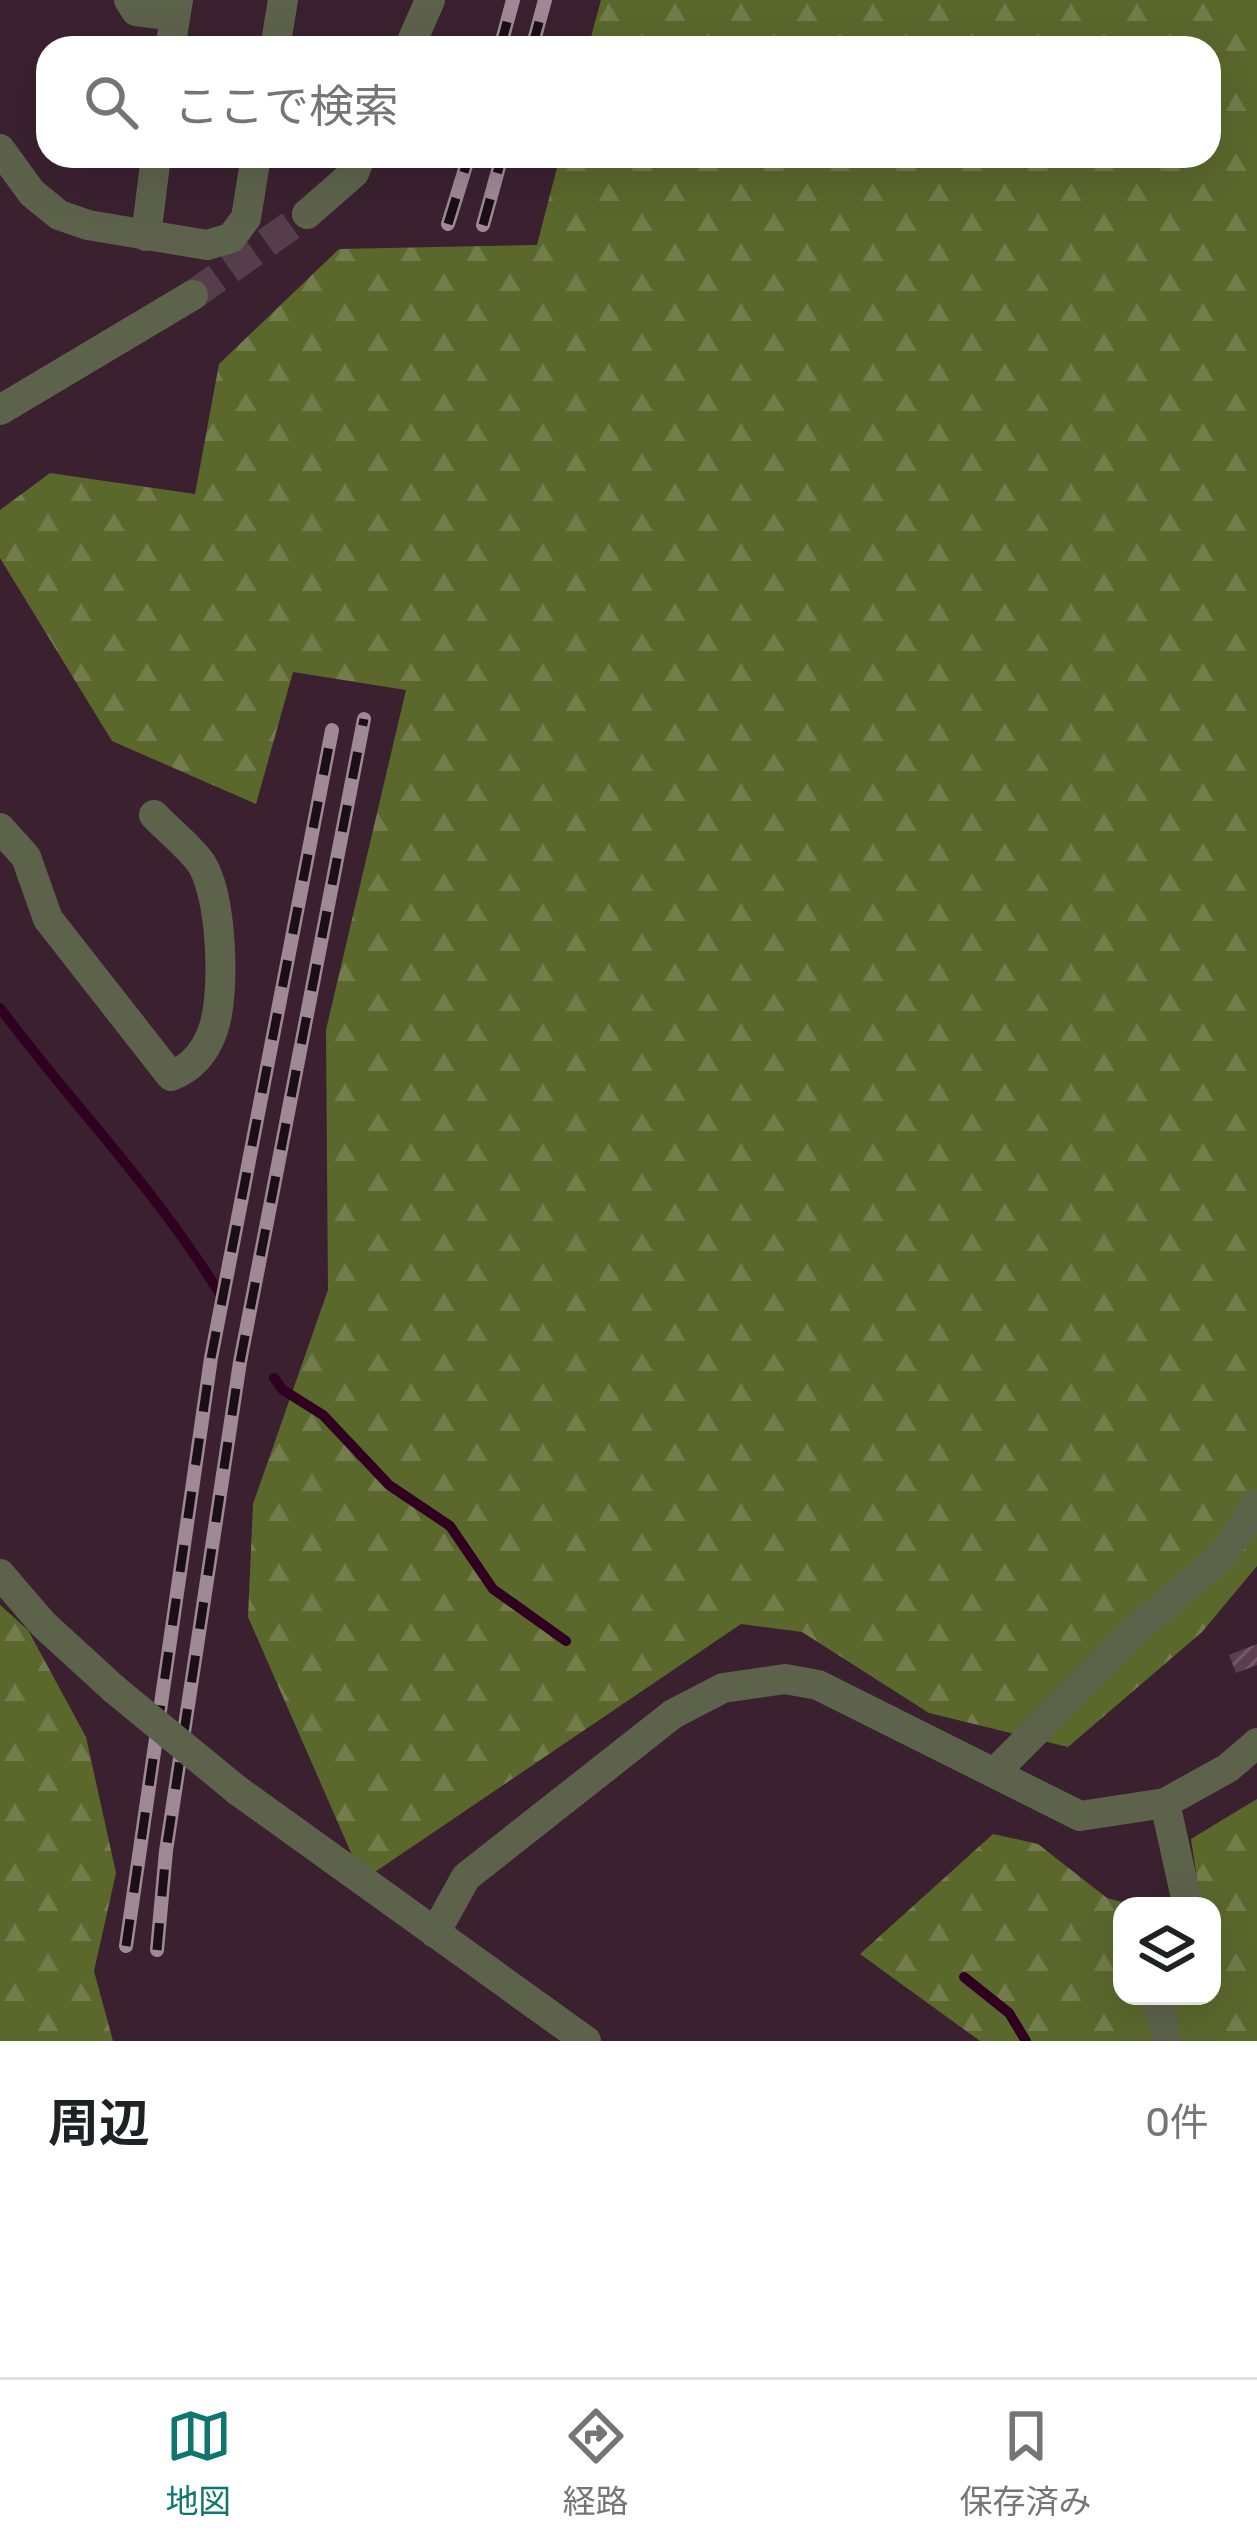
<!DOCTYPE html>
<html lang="ja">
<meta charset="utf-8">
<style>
body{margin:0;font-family:Rubik,"Noto Sans JP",sans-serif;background:#f6f6f6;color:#202124}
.controls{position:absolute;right:36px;bottom:36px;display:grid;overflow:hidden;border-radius:24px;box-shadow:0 12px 48px #0002}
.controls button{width:108px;height:108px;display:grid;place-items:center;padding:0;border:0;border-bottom:3px solid #e0e0e0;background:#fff;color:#202124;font:60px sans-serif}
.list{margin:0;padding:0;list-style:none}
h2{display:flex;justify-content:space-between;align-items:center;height:156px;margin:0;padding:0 48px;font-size:51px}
h2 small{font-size:39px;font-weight:400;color:#757577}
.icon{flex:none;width:66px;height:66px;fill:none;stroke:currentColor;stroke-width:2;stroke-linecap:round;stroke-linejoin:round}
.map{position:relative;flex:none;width:1257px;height:2041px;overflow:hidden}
.search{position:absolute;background:#fff;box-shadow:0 12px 48px #0002;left:36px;right:36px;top:36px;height:132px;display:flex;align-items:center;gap:30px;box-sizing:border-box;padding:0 42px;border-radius:36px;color:#757577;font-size:45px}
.sheet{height:336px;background:#fff}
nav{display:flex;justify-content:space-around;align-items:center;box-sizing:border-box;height:168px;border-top:3px solid #e0e0e0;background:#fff;font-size:33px;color:#757577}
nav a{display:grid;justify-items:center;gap:6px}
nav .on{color:#0f766e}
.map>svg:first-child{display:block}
.forest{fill:url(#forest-firs)}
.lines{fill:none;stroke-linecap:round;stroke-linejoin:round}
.stream{stroke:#2f001f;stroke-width:10}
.building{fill:url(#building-hatch)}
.minor-tunnel{stroke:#563d4c;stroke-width:30;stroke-dasharray:30 15;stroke-linecap:butt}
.minor{stroke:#5d634b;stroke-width:30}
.rail-casing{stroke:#9f8995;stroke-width:14}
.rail{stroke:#1b0f16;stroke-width:9;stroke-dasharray:27;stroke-linecap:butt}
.minor-bridge{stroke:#5d634b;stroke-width:30}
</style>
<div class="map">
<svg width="1257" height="2041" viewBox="0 0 1257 2041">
<defs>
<pattern id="forest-firs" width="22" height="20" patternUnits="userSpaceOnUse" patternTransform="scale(3)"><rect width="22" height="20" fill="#5a682c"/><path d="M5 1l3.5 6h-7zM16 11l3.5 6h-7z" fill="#727d4b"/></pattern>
<pattern id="building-hatch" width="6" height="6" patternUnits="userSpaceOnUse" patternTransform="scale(3)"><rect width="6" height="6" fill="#5b3f4e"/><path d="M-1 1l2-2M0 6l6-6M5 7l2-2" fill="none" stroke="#735a68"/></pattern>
</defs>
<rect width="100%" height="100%" fill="#3b2130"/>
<!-- forest -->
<path class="forest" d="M601 0H1257V1566L1202 1632 1068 1747 929 1713 802 1632 741 1624 363 1880 248 1617 253 1504 328 1290 326 1030 406 690 293 672 256 804 112 741 0 558V510L50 473 195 494 219 364 339 249 537 245 560 156H1209V48H588Z
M0 1605 28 1630 86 1737 116 1873 94 1971 113 2041H0Z
M1257 1799V2041H980L860 1954 993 1834 1038 1844 1107 1898 1138 1906H1122V1996H1212V1906H1201L1191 1839Z"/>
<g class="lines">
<!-- stream -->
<path class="stream" d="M0 1008C73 1106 157 1190 221 1296
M274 1378 283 1390 323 1415 389 1485 450 1526 493 1589 566 1641
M964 1977 1009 2013 1026 2041"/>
</g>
<!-- building -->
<path class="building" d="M1257 1644V1665L1236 1673 1229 1655Z"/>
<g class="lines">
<!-- minor-tunnel -->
<path class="minor-tunnel" d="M193 295 307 214"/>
<!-- minor -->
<path class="minor" d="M129 0 136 11 175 16
M170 48 178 0
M275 48 283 0
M409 48 430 0
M0 149 32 193 59 215 88 225 207 245 231 238 246 218 256 156
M307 214 354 173 361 156
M146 236 156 156
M0 410 193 295
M0 828 26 857 48 919 171 1076C192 1068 205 1053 213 1030 226 994 222 895 201 863 189 846 169 831 154 815
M0 1574 43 1624 114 1689
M995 1772 1149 1618 1221 1557 1257 1504
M237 1790 586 2041
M1165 1803 1186 1898 1185 1906
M435 1933 466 1877 673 1714 723 1688 785 1679 818 1685 1080 1816 1165 1803 1228 1768 1257 1743
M1157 1996 1167 2041"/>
<!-- rail casing -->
<g class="rail-casing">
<path id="rail" d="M500 48 513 0
M532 48 545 0
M448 224 469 156
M483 225 502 156
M126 1946 211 1358 332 730
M157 1950 166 1851 240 1362 364 719"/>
</g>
<!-- rail -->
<use href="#rail" class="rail"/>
<!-- minor-bridge -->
<path class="minor-bridge" d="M114 1689 237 1790"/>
</g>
</svg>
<div class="controls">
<button><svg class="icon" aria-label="layers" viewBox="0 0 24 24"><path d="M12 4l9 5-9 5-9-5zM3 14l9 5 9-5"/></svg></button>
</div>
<div class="search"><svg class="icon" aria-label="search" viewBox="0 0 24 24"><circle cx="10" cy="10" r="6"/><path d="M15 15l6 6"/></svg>ここで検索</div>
</div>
<section class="sheet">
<h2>周辺<small>0件</small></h2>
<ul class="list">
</ul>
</section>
<nav>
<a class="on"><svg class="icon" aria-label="map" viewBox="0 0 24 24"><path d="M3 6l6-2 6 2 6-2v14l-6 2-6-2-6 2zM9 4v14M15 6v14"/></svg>地図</a>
<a><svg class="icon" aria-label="directions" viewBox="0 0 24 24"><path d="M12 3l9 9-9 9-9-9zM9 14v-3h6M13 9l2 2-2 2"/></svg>経路</a>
<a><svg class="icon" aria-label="saved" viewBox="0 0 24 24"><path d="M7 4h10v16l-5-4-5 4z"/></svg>保存済み</a>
</nav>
